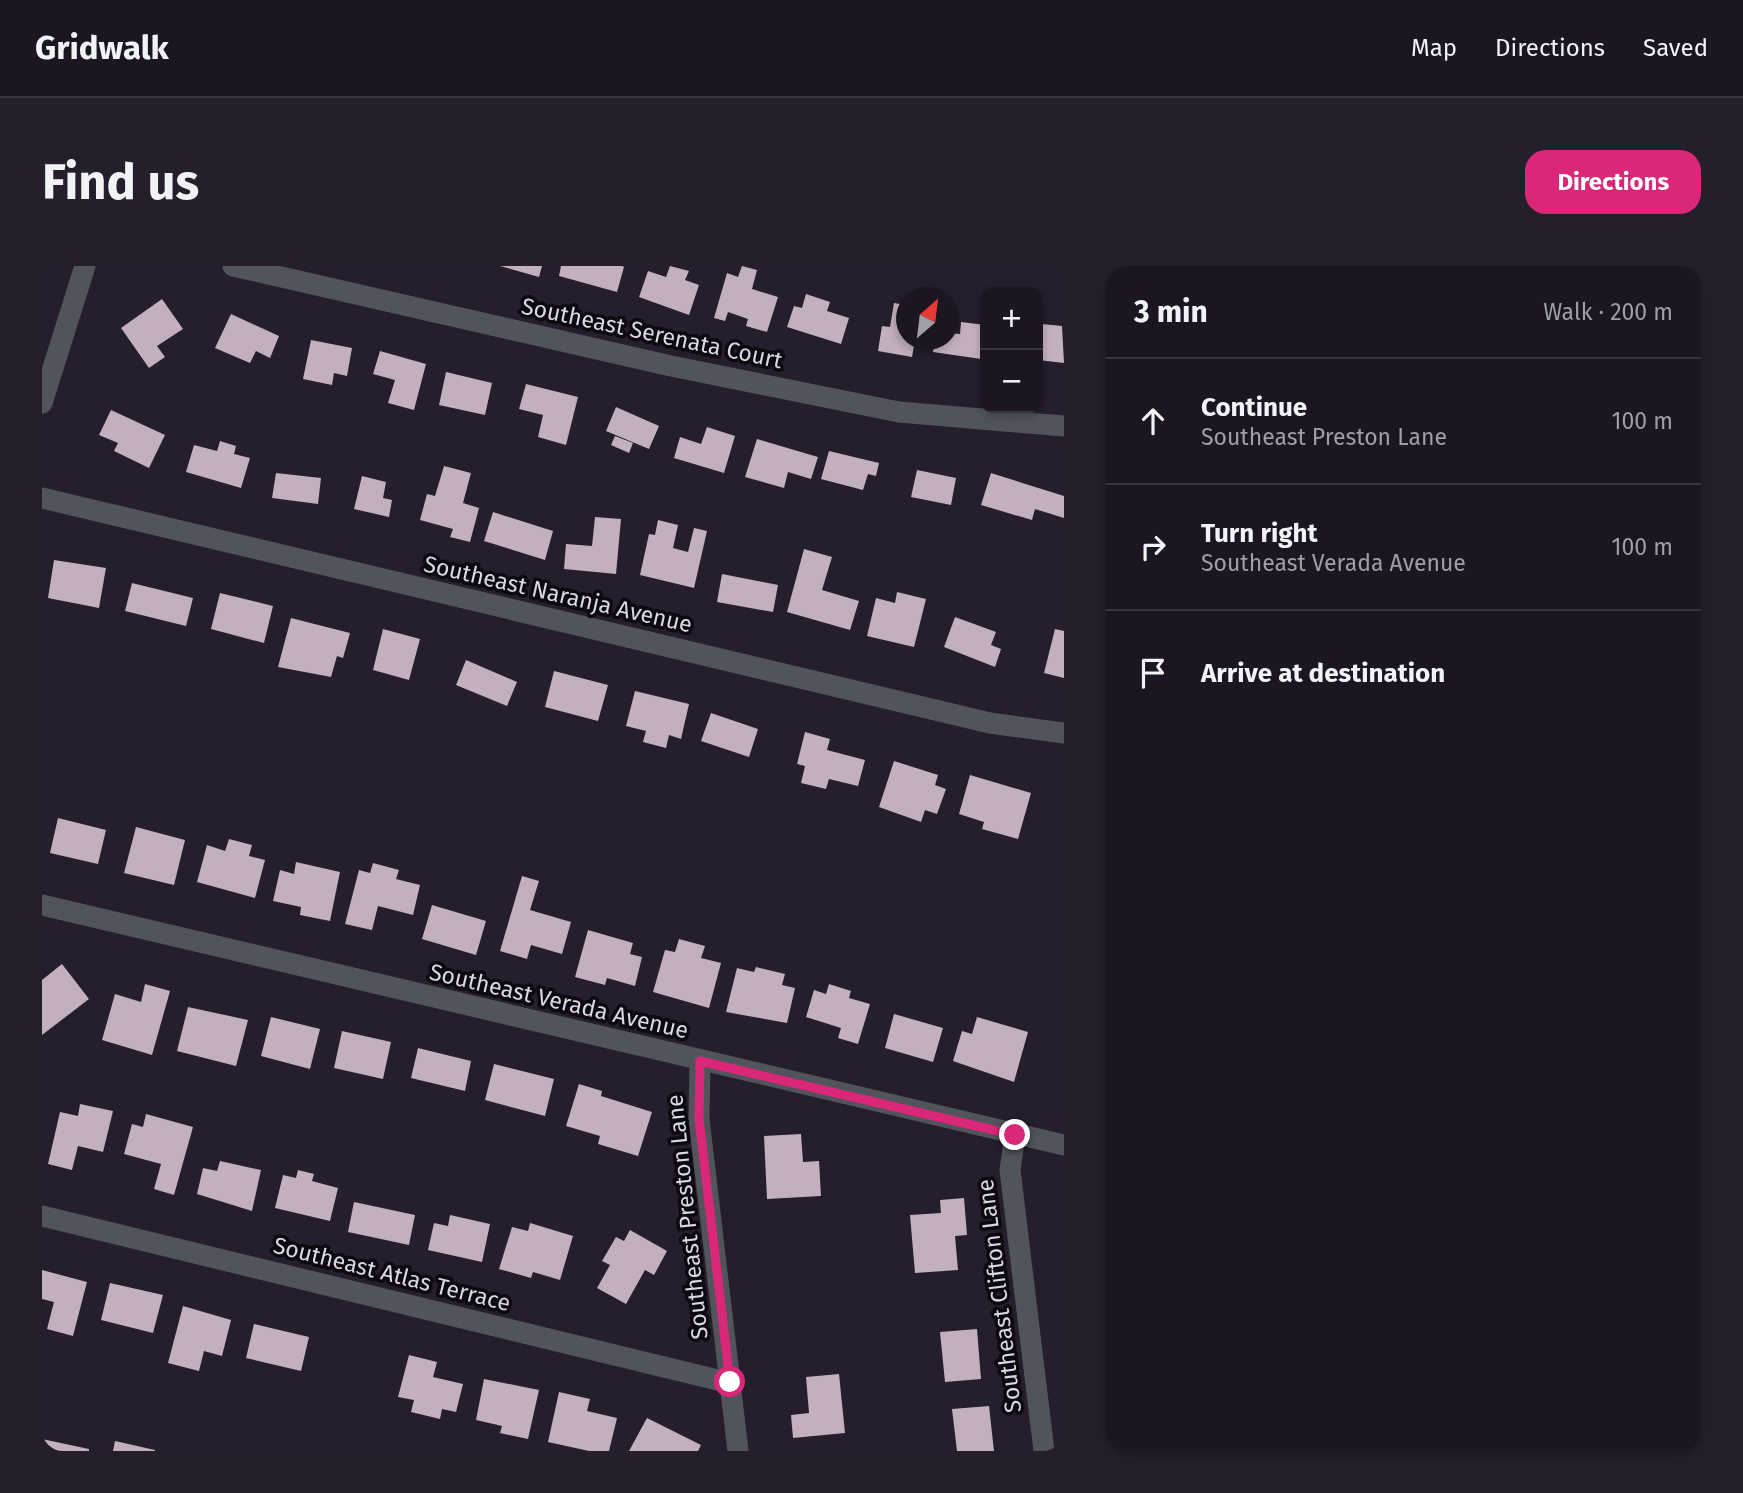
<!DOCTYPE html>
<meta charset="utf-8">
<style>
body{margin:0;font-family:"Fira Sans",sans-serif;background:#241f2a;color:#f1f3f6}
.controls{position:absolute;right:21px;top:21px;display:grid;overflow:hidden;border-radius:14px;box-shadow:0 4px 10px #0003}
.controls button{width:63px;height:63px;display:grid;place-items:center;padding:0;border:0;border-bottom:2px solid #393540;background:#1b1622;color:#f1f3f6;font:35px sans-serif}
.compass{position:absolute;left:854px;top:21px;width:63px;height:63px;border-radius:50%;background:#1b1622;box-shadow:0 4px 10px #0003;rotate:28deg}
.stop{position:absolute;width:21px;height:21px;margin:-16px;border:5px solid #db2777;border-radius:50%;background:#fff}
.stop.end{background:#db2777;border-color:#fff;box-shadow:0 2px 7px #0008}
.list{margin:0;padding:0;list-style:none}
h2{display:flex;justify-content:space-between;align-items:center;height:91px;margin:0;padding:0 28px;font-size:30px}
h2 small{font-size:23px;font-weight:400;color:#a09fa5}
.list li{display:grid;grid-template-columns:46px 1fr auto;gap:21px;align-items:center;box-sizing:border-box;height:126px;padding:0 28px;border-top:2px solid #393540}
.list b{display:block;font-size:26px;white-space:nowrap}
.list p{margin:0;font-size:23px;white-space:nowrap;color:#a09fa5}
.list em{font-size:23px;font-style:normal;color:#a09fa5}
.icon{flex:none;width:38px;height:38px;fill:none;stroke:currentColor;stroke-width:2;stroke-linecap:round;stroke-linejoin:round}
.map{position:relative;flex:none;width:1022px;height:1185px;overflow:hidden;border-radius:21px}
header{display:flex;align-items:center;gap:42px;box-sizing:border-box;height:98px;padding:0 35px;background:#1b1622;border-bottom:2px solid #393540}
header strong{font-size:33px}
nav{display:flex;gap:38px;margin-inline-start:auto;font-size:24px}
.intro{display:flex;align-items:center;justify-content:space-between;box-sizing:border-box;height:168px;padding:0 42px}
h1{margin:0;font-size:49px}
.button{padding:18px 32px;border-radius:21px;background:#db2777;color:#fff;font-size:24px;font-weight:700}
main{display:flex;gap:42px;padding:0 42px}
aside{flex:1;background:#1b1622;border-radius:21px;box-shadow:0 4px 10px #0003}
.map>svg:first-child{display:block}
.building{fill:#c3b0be}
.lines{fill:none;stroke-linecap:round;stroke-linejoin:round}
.minor{stroke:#52545c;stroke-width:21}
.route{stroke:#db2777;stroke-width:9}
.labels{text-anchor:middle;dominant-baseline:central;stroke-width:7;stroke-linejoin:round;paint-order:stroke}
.street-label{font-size:23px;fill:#dcd8e2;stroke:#0c0910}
</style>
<header>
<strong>Gridwalk</strong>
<nav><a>Map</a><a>Directions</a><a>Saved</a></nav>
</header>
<div class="intro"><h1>Find us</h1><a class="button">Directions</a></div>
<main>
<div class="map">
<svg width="1022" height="1185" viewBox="0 0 1022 1185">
<rect width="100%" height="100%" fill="#241e2d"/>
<!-- building -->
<path class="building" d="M458 0H500L497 11Z
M519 0H580L582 1 575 26 517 10Z
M628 0 647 5 643 14 657 19 647 49 597 31 606 5 624 11Z
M700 0 715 4 710 23 736 31 725 66 704 60 706 53 686 46 683 55 672 52 685 7 696 11Z
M764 28 788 36 785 45 807 52 799 78 745 61 752 40 760 42Z
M120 33 141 63 115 80 123 91 107 102 79 62Z
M852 37 864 39V74H873L870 91 836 85 840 60 848 61Z
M189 48 237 70 228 92 214 85 208 97 173 82Z
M919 56 943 59 939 93 891 86 893 74H906V67L918 68Z
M1000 58 1020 60 1022 97 996 94V68H999Z
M269 74 310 82 305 110 292 107 290 119 261 113Z
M338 85 384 98 372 144 346 137 353 114 331 108Z
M404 106 450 117 443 149 397 139Z
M484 118 536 131 524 179 496 171 501 149 477 143Z
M574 141 617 160 607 183 564 165Z
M69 144 123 169 107 202 72 185 76 177 57 169Z
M665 161 693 170 682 207 632 192 638 171 659 178Z
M573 170 591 177 587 187 569 179Z
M715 173 776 191 769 213 746 206 742 222 703 211Z
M178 175 194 180 192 188 208 192 199 222 144 206 152 179 175 185Z
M787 185 837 197 834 210 826 208 821 224 779 213Z
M402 200 429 207 421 237 437 242 428 276 408 271 411 263 378 254 385 228 393 230Z
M875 204 914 212 909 239 869 231Z
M234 207 279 212 276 238 230 232Z
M949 207 1022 230V252L993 243 990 254 939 239Z
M320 210 344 216 341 232 350 234 347 251 312 243Z
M451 246 511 265 503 294 442 275Z
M553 251 579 253 574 308 522 303 524 278 550 280Z
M616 254 636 259 631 282 646 286 652 262 665 265 652 322 598 309 607 268 613 269Z
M762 283 790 291 780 324 817 335 808 364 745 346Z
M12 294 64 302 57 342 6 332Z
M680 308 736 319 731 346 675 336Z
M90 317 151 332 144 360 83 345Z
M855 326 884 333 872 381 825 370 834 332 853 337Z
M178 327 231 340 222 377 169 363Z
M913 351 954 366 949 379 959 383 953 401 902 381Z
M249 352 308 367 301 392 295 390 289 411 236 401Z
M341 363 378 373 367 414 331 404Z
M1013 363 1022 365V412L1002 407Z
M424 394 475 416 465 440 414 419Z
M512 405 566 419 556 455 503 441Z
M593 425 647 438 639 473 627 469 624 482 601 476 604 465 584 460Z
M669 447 716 463 707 491 659 475Z
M763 466 788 473 785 484 823 494 816 520 787 513 784 523 759 517 763 500 755 498Z
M852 495 896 509 893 519 904 523 895 548 883 544 879 556 837 541Z
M928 509 989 527 976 573 940 563 942 556 917 548Z
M16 552 64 564 56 598 8 587Z
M94 561 143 574 132 619 82 607Z
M187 573 210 579 207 590 223 594 213 632 155 616 165 579 183 585Z
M254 596 298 606 288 655 258 649 259 641 231 635 238 604 252 608Z
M331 597 357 604 354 613 378 619 371 649 336 640 330 664 303 658 317 604 328 607Z
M480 610 497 615 488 644 529 656 520 688 489 679 485 693 458 685Z
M390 639 444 655 434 689 380 673Z
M546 664 591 677 588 688 600 691 593 720 565 712 563 719 533 711Z
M637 673 663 680 659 692 679 697 667 742 611 726 623 684 633 686Z
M20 698 47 733 0 769V714Z
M714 701 743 708 740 719 753 722 745 757 684 746 695 702 712 706Z
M103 718 128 725 110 789 60 774 73 728 99 736Z
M787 718 809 725 807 732 828 738 816 778 796 772 799 762 764 751 772 724 784 728Z
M146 741 206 754 194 800 135 785Z
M852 748 901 762 891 796 843 782Z
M229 751 278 763 268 803 219 790Z
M935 751 986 766 972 816 911 795 920 765 930 768Z
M300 765 349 776 341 813 292 802Z
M376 782 429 795 423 825 369 812Z
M452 798 512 813 503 850 443 834Z
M537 818 560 825 559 830 610 846 596 890 556 878 558 870 524 860Z
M38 838 71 845 61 886 36 880 30 904 6 898 18 846 36 850Z
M104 848 151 861 132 929 112 923 119 898 82 888 90 858 101 861Z
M759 868 761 896 777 895 779 930 725 933 722 870Z
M178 895 219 904 210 945 155 928 161 902 175 905Z
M256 904 272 908 270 915 296 922 288 955 233 942 241 909 254 912Z
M922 932 925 969 913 970 916 1004 873 1007 868 949 899 947 898 934Z
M312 936 373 949 367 979 306 966Z
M408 949 448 958 440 996 386 984 392 957 406 960Z
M488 957 531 970 518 1014 491 1006 489 1012 457 1003 470 961 486 965Z
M588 964 625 985 612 1009 603 1004 584 1038 555 1022 568 999 560 995 574 971 582 975Z
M0 1004 45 1016 31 1070 5 1063 12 1036 0 1033Z
M68 1017 121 1029 111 1067 59 1054Z
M141 1040 189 1054 180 1090 162 1085 157 1105 126 1097Z
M212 1058 267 1071 259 1105 204 1092Z
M935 1063 939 1113 903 1116 898 1066Z
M367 1089 395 1096 391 1111 421 1118 414 1146 400 1143 398 1153 369 1146 372 1134 356 1131Z
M797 1108 803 1167 751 1172 749 1149 767 1147 764 1111Z
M442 1113 497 1124 486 1173 458 1167 460 1160 434 1154Z
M517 1126 548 1133 545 1145 575 1152 567 1185H547L506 1176Z
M947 1140 952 1185H915L910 1143Z
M605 1152 659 1179 656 1185H587Z
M0 1173 47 1183V1185H0Z
M73 1175 113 1184V1185H71Z"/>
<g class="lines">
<!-- minor -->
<path class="minor" d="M191 0 629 100 857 146 1022 160
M0 137 43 0
M0 232 948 457 1022 467
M0 639 1022 879
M658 795 657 853 696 1185
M973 869 968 904 1002 1185
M0 950 688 1117"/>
</g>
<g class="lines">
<!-- route -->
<path class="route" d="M688 1116 657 853 658 795 973 869"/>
</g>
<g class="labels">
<!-- street labels -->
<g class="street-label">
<text transform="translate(610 67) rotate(12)">Southeast Serenata Court</text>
<text transform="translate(516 328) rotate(13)">Southeast Naranja Avenue</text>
<text transform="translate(517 735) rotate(13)">Southeast Verada Avenue</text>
<text transform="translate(645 951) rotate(-96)">Southeast Preston Lane</text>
<text transform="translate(350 1008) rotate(14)">Southeast Atlas Terrace</text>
<text transform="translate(957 1030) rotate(-97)">Southeast Clifton Lane</text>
</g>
</g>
</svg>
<div class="controls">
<button>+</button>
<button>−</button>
</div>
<svg class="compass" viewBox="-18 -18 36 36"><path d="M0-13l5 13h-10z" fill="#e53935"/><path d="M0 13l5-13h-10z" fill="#a09fa5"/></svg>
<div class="stop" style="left:688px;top:1116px"></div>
<div class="stop end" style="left:973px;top:869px"></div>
</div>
<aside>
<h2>3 min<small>Walk · 200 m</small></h2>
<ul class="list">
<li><svg class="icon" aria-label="ahead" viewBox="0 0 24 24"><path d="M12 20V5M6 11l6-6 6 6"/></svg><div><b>Continue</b><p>Southeast Preston Lane</p></div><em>100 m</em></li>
<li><svg class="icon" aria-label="right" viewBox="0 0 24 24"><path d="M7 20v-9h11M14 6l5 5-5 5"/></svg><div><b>Turn right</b><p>Southeast Verada Avenue</p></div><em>100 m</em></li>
<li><svg class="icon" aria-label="arrive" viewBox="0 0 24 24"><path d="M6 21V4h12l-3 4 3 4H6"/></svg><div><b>Arrive at destination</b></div></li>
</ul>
</aside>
</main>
